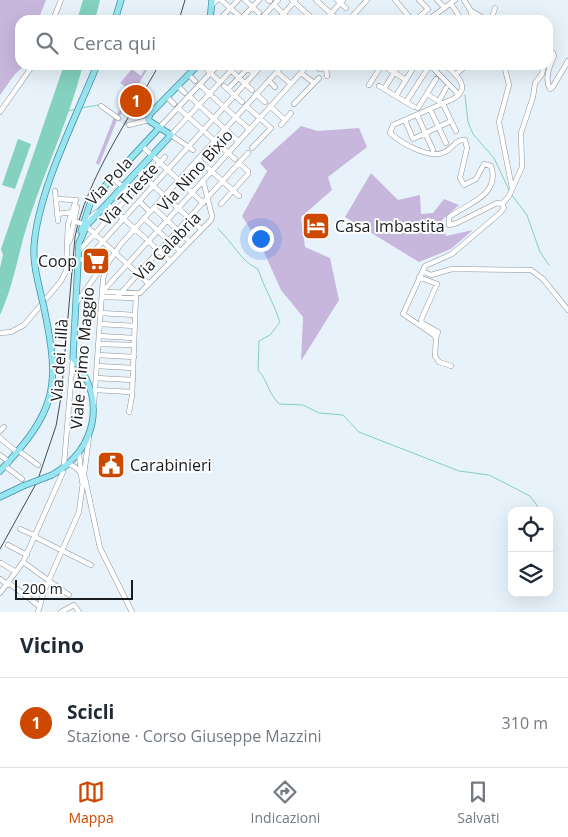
<!DOCTYPE html>
<html lang="it">
<meta charset="utf-8">
<style>
body{margin:0;font-family:"Open Sans",sans-serif;background:#f6f6f7;color:#1f2937}
.controls{position:absolute;right:15px;bottom:15px;display:grid;overflow:hidden;border-radius:10px;box-shadow:0 5px 20px #0002}
.controls button{width:45px;height:45px;display:grid;place-items:center;padding:0;border:0;border-bottom:1px solid #e0e1e3;background:#fff;color:#1f2937;font:25px sans-serif}
.scale{position:absolute;left:15px;bottom:12px;width:118px;box-sizing:border-box;padding-left:5px;border:2px solid #191d20;border-top:0;font-size:14px;line-height:18px;white-space:nowrap;color:#191d20;-webkit-text-stroke:4px #fdfdfd;paint-order:stroke}
.you{position:absolute;left:260px;top:238px;width:18px;height:18px;margin:-12px;border:4px solid #fff;border-radius:50%;background:#1a73e8;box-shadow:0 0 0 8px #1a73e833}
.badge{display:grid;place-items:center;width:32px;height:32px;border-radius:50%;background:#cd4800;color:#fff;font-size:16px;font-weight:700}
.pin{position:absolute;translate:-50% -50%;border:2px solid #fff;box-shadow:0 1px 5px #0006}
.list{margin:0;padding:0;list-style:none}
h2{display:flex;justify-content:space-between;align-items:center;height:65px;margin:0;padding:0 20px;font-size:21px}
h2 small{font-size:16px;font-weight:400;color:#747a83}
.list li{display:grid;grid-template-columns:32px 1fr auto;gap:15px;align-items:center;box-sizing:border-box;height:90px;padding:0 20px;border-top:1px solid #e0e1e3}
.list b{display:block;font-size:19px;white-space:nowrap}
.list p{margin:0;font-size:16px;white-space:nowrap;color:#747a83}
.list em{font-size:16px;font-style:normal;color:#747a83}
.icon{flex:none;width:28px;height:28px;fill:none;stroke:currentColor;stroke-width:2;stroke-linecap:round;stroke-linejoin:round}
.map{position:relative;flex:none;width:568px;height:612px;overflow:hidden}
.search{position:absolute;background:#fff;box-shadow:0 5px 20px #0002;left:15px;right:15px;top:15px;height:55px;display:flex;align-items:center;gap:12px;box-sizing:border-box;padding:0 18px;border-radius:15px;color:#747a83;font-size:19px}
.sheet{height:155px;background:#fff}
nav{display:flex;justify-content:space-around;align-items:center;box-sizing:border-box;height:70px;border-top:1px solid #e0e1e3;background:#fff;font-size:14px;color:#747a83}
nav a{display:grid;justify-items:center;gap:2px}
nav .on{color:#cd4800}
.map>svg:first-child{display:block}
.green{fill:#c8b7dd}
.water{fill:#83d1be}
.lines{fill:none;stroke-linecap:round;stroke-linejoin:round}
.stream{stroke:#83d1be;stroke-width:1}
.minor-tunnel{stroke:#c8d2d9;stroke-width:4.5;stroke-dasharray:4.5 2;stroke-linecap:butt}
.minor-casing{stroke:#8b949c;stroke-width:5.5}
.major-casing{stroke:#3f94a1;stroke-width:7}
.minor{stroke:#fff;stroke-width:4.5}
.major{stroke:#98e5f1;stroke-width:5.5}
.rail{stroke:#464c50;stroke-width:1}
.minor-bridge-casing{stroke:#8b949c;stroke-width:5.5;stroke-linecap:butt}
.major-bridge-casing{stroke:#3f94a1;stroke-width:7;stroke-linecap:butt}
.minor-bridge{stroke:#fff;stroke-width:4.5}
.major-bridge{stroke:#98e5f1;stroke-width:5.5}
.labels{text-anchor:middle;dominant-baseline:central;stroke-width:4;stroke-linejoin:round;paint-order:stroke}
.street-label{font-size:16px;fill:#191d20;stroke:#fdfdfd}
.poi-label{font-size:16px;fill:#191d20;stroke:#fdfdfd;text-anchor:start}
</style>
<div class="map">
<svg width="568" height="612" viewBox="0 0 568 612">
<rect width="100%" height="100%" fill="#e7f2fa"/>
<!-- green -->
<path class="green" d="M0 0H46L38 20H20V65H25L15 74 0 95Z
M147 65H150L117 120 99 165 96 163 114 117H118L117 114 130 98 126 96 129 89 120 83 132 69 141 76Z
M301 126 318 131 359 128 367 147 328 177 332 190 301 217 305 247 330 258 339 300 301 361 303 317 281 290 263 250 242 216 267 171 260 163Z
M371 173 398 200 420 195 421 214 433 213 444 199 459 205 442 220 446 236 473 230 451 249 419 262 345 217Z"/>
<!-- water -->
<path class="water" d="M83 0H100L95 20H77Z
M64 65H83C70 116 48 163 31 213 19 247 15 282 0 315V268L3 255 1 249Z
M18 139 31 144 15 189 2 185Z"/>
<g class="lines">
<!-- stream -->
<path class="stream" d="M465 95 468 122 473 134 494 158 509 190
M80 108 99 105
M68 111 77 109
M511 194 527 215 540 252 549 265
M218 229C233 242 240 261 258 269 264 288 274 303 280 322L270 335 259 341 258 370C268 381 267 391 279 404L303 405 319 413 343 415 359 432 459 471 489 475 530 496 541 511
M549 522 551 524"/>
<!-- minor-tunnel -->
<path class="minor-tunnel" d="M118 118 129 125"/>
<!-- minor casing -->
<g class="minor-casing">
<path id="minor" d="M221 0 244 20
M245 0 259 13
M268 0 270 1
M292 0 314 20
M316 0 337 19
M337 0 346 8
M395 0 412 20
M437 0 445 8
M464 0 471 11 487 20
M451 4 462 20
M274 5 290 20
M211 6 217 0
M471 11 472 20
M241 19 259 0
M53 20 61 0
M219 20 238 0
M260 20 278 0
M278 20 295 1
M325 20 343 0
M349 20 367 0
M416 20 428 9 419 0
M428 20 455 0
M491 20 495 8
M548 55 553 53 554 56C550 65 544 79 550 89L552 88 568 61
M202 65 220 82
M225 65 236 75
M293 65 296 67
M313 65 320 69 335 65
M382 65 406 80
M445 65C457 75 472 88 453 99L393 125 390 133C401 143 430 160 445 152 453 148 456 139 465 140L467 148 460 178 464 185 476 179 484 164 491 166C501 195 467 204 449 217V225L457 223 497 203 502 204
M504 65 509 85 499 122 512 188
M326 68 327 76
M277 72 291 84
M301 73 314 83
M456 74 467 65
M189 75 195 81
M239 78 252 90
M269 81 275 87
M200 85 211 95
M369 85 382 65
M178 86 185 93
M224 86 242 102
M379 86 414 107
M228 89 248 68 254 74
M384 89 399 65
M256 94 265 102
M427 94 443 104 456 131
M189 96 201 107
M396 96 415 65
M167 97 174 104
M214 98 249 129
M439 101 446 88
M406 102 430 65 458 94
M294 104 319 78
M101 106 118 118
M246 106 271 128 252 148
M270 106 285 120
M178 108 203 130
M418 108 436 79
M203 109 238 141
M430 109 446 143
M0 112 33 65
M417 115 433 150
M405 120 413 139 451 121
M129 125 148 120
M281 125 291 113
M159 128 218 65
M206 133 235 159
M142 146 203 203
M193 150 171 135 236 65
M198 159 239 196
M239 163 248 171
M137 171 201 229
M113 178 131 195
M55 191 58 221
M56 199 76 200
M139 201 150 212
M107 204 145 238
M221 204 248 174
M502 204 509 196 522 167 521 133 533 97 535 83 542 74 544 65
M154 208 189 241
M57 214 73 212
M144 218 180 251
M84 222 97 212
M86 226 149 284
M148 241 170 261
M67 245 70 240 77 207
M78 252 165 157
M78 259 84 260 88 258 262 65
M424 272 431 275 452 269 531 270 543 279 568 310
M419 277 437 284 421 320 422 323 438 332 436 338
M103 291 308 65
M102 292 140 293 211 220 212 216 203 180
M118 296 248 153
M102 297 136 298
M77 302 99 271 105 269
M100 313 135 315
M100 324 135 326
M0 333 11 332 24 325 61 281 66 271 68 224 76 200
M99 336 134 338
M98 344 134 345
M98 355 134 357
M97 366 133 368
M451 366 439 362 435 356 436 338 434 335 403 314 425 266 452 254 500 213 504 208 502 204
M96 378 133 380
M95 390 132 392
M94 403 103 279 108 263 121 244 283 65
M129 412 132 396 136 293
M0 431 4 427
M0 438 17 452
M19 451 38 465
M79 454 82 482
M0 455 9 462
M64 464 73 358
M69 464 75 467 80 472
M5 466 22 479
M85 478 100 548 132 612
M20 529 36 536
M35 537 91 565
M8 545 27 555
M23 562 69 595
M1 563 16 572
M0 579 8 585
M9 583 39 606
M0 593 23 562 63 472
M38 612 44 591 79 512 89 437
M61 612 74 605 79 612"/>
</g>
<!-- major casing -->
<g class="major-casing">
<path id="major" d="M115 20 121 0
M210 20 212 0
M148 120 150 114 198 65
M81 231 91 201 159 128
M42 299C38 282 33 264 34 246 38 191 76 117 97 65
M0 471C56 411 61 388 44 308
M52 475C97 450 107 399 73 358L79 243 87 225 171 135 148 120
M0 497 23 486"/>
</g>
<!-- minor -->
<use href="#minor" class="minor"/>
<!-- major -->
<use href="#major" class="major"/>
<!-- rail -->
<path class="rail" d="M179 20 185 0
M0 549 37 482 56 426 61 397 75 237C86 180 130 117 159 65"/>
<!-- minor-bridge casing -->
<g class="minor-bridge-casing">
<path id="minor-bridge" d="M76 222 80 223"/>
</g>
<!-- major-bridge casing -->
<g class="major-bridge-casing">
<path id="major-bridge" d="M42 299 44 308
M23 486 52 475"/>
</g>
<!-- minor-bridge -->
<use href="#minor-bridge" class="minor-bridge"/>
<!-- major-bridge -->
<use href="#major-bridge" class="major-bridge"/>
</g>
<!-- icons -->
<defs>
<g id="hotel-square" transform="scale(1.4375)"><rect x="-9" y="-9" width="18" height="18" rx="4" fill="#cd4800" stroke="#fdfdfd"/><path d="M-6-4.5h1.5V1H6V5H4.5V3h-9V5H-6ZM-4 0a1.8 1.8 0 1 1 3.6 0ZM.5 0V-2.5h3Q6-2.5 6 0Z" fill="#fff"/></g>
<g id="supermarket-square" transform="scale(1.4375)"><rect x="-9" y="-9" width="18" height="18" rx="4" fill="#cd4800" stroke="#fdfdfd"/><path d="M-6-5.5h2.5l.6 2H6L4.5 2H-2.5L-4.4-4H-6ZM-1.5 3.2a1.3 1.3 0 1 0 .1 0ZM3 3.2a1.3 1.3 0 1 0 .1 0Z" fill="#fff"/></g>
<g id="civic-square" transform="scale(1.4375)"><rect x="-9" y="-9" width="18" height="18" rx="4" fill="#cd4800" stroke="#fdfdfd"/><path d="M-.6-6.5H3V-4.5H.6V-3L4-1V1h2V6H-6V1h2V-1L-.6-3ZM-1.2 2.5V6h2.4V2.5Z" fill="#fff"/></g>
</defs>
<g fill-rule="evenodd">
<use href="#hotel-square" x="316" y="226"/>
<use href="#supermarket-square" x="96" y="261"/>
<use href="#civic-square" x="111" y="465"/>
</g>
<g class="labels">
<!-- street labels -->
<g class="street-label">
<text transform="translate(195 170) rotate(-48)">Via Nino Bixio</text>
<text transform="translate(109 181) rotate(-47)">Via Pola</text>
<text transform="translate(129 194) rotate(-48)">Via Trieste</text>
<text transform="translate(167 246) rotate(-46)">Via Calabria</text>
<text transform="translate(82 358) rotate(-85)">Viale Primo Maggio</text>
<text transform="translate(59 360) rotate(-86)">Via dei Lillà</text>
</g>
<!-- poi labels -->
<g class="poi-label">
<text x="335" y="226">Casa Imbastita</text>
<text x="77" y="261" text-anchor="end">Coop</text>
<text x="130" y="465">Carabinieri</text>
</g>
</g>
</svg>
<div class="controls">
<button><svg class="icon" aria-label="locate" viewBox="0 0 24 24"><circle cx="12" cy="12" r="6"/><path d="M12 2v4M12 18v4M2 12h4M18 12h4"/></svg></button>
<button><svg class="icon" aria-label="layers" viewBox="0 0 24 24"><path d="M12 4l9 5-9 5-9-5zM3 14l9 5 9-5"/></svg></button>
</div>
<div class="scale">200 m</div>
<div class="you"></div>
<div class="pin badge" style="left:136px;top:101px">1</div>
<div class="search"><svg class="icon" aria-label="search" viewBox="0 0 24 24"><circle cx="10" cy="10" r="6"/><path d="M15 15l6 6"/></svg>Cerca qui</div>
</div>
<section class="sheet">
<h2>Vicino<small></small></h2>
<ul class="list">
<li><span class="badge">1</span><div><b>Scicli</b><p>Stazione · Corso Giuseppe Mazzini</p></div><em>310 m</em></li>
</ul>
</section>
<nav>
<a class="on"><svg class="icon" aria-label="map" viewBox="0 0 24 24"><path d="M3 6l6-2 6 2 6-2v14l-6 2-6-2-6 2zM9 4v14M15 6v14"/></svg>Mappa</a>
<a><svg class="icon" aria-label="directions" viewBox="0 0 24 24"><path d="M12 3l9 9-9 9-9-9zM9 14v-3h6M13 9l2 2-2 2"/></svg>Indicazioni</a>
<a><svg class="icon" aria-label="saved" viewBox="0 0 24 24"><path d="M7 4h10v16l-5-4-5 4z"/></svg>Salvati</a>
</nav>
